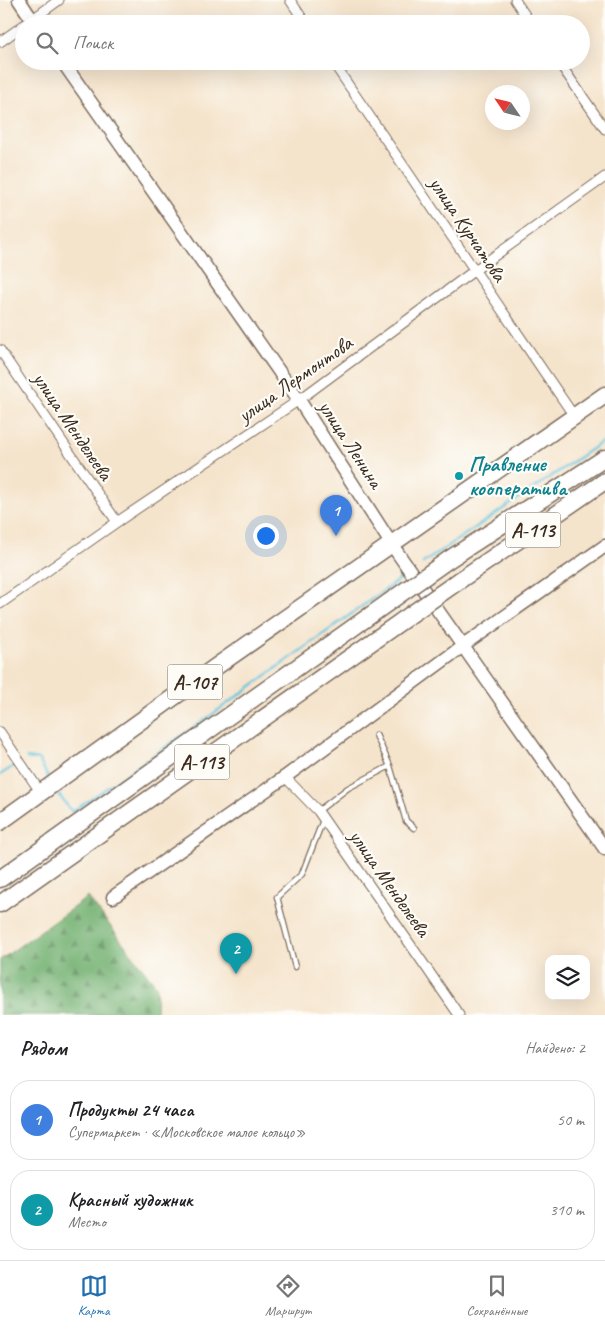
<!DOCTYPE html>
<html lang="ru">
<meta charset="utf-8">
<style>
body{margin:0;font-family:Caveat,sans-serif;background:#f2f2f2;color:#202124}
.controls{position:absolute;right:15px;bottom:15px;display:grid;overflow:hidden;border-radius:10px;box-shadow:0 5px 20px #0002}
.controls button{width:45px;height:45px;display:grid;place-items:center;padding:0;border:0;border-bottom:1px solid #e0e0e0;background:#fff;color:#202124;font:25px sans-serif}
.compass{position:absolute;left:485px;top:85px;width:45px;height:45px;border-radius:50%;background:#fff;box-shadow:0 5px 20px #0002;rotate:305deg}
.you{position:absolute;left:265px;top:535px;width:18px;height:18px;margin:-12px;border:4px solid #fff;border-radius:50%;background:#1a73e8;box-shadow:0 0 0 8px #1a73e833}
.badge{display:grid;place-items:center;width:32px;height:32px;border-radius:50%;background:#1f6fb2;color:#fff;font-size:16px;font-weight:700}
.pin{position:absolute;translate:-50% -41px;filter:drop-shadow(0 1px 2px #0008)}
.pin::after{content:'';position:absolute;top:26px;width:18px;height:15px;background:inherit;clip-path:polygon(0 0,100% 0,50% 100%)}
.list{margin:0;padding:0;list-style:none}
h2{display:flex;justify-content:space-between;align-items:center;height:65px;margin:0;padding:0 20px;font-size:21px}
h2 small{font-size:16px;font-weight:400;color:#757577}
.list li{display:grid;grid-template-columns:32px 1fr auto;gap:15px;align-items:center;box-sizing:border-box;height:80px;margin:0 10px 10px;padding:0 10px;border:1px solid #e0e0e0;border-radius:20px}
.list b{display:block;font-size:19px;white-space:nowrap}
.list p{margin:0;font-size:16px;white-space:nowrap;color:#757577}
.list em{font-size:16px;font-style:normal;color:#757577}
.icon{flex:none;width:28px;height:28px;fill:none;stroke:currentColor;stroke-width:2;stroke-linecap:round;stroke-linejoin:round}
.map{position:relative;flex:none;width:605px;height:1015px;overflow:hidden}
.search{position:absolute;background:#fff;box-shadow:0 5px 20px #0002;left:15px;right:15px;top:15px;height:55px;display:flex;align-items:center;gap:12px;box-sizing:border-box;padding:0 18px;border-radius:28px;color:#757577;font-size:19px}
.sheet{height:245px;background:#fff}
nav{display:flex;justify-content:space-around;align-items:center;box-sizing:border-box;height:70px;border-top:1px solid #e0e0e0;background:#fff;font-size:14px;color:#757577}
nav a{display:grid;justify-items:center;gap:2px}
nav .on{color:#1f6fb2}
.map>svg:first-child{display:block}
.forest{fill:url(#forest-firs);stroke:#586e48}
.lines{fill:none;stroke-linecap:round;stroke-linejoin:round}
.stream{stroke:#60c3de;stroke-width:2.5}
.lane-casing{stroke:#7c6b5b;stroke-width:7}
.street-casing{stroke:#7c6b5b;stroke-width:11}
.secondary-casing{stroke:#7c6b5b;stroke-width:15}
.highway-casing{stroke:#7c6b5b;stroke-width:19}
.lane{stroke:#fff;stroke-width:4.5}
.street{stroke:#fff;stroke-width:9}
.secondary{stroke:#fff;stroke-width:12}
.highway{stroke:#fff;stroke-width:16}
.highway-bridge-casing{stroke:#7c6b5b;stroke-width:19;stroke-linecap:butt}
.highway-bridge{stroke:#fff;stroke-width:16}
.culture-dot{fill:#0f9aa8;stroke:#fdfcf7;stroke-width:2}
.labels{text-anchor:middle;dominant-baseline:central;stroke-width:4.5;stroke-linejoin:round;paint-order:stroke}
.shield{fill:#fdfcf7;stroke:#75695f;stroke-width:1}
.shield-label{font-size:20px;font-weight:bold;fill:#3b2a1e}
.street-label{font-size:21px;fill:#3b2a1e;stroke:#fdfcf7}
.culture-label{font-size:21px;font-weight:bold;fill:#0d838f;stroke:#fdfcf7;text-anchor:start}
</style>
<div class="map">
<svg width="605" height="1015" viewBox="0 0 605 1015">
<defs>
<pattern id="forest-firs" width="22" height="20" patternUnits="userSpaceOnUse" patternTransform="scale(1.25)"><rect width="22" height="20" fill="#74b273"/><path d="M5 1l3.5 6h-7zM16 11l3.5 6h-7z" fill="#60915e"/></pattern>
</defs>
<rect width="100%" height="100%" fill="#fdfcf7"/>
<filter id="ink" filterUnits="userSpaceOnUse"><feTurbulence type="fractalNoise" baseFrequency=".02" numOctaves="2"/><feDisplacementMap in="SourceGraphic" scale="10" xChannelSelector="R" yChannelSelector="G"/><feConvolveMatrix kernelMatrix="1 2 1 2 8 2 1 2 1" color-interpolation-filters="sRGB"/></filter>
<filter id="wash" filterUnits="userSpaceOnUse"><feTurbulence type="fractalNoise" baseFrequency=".0096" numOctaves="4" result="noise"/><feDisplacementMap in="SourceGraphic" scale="20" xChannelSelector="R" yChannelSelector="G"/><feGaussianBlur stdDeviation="1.12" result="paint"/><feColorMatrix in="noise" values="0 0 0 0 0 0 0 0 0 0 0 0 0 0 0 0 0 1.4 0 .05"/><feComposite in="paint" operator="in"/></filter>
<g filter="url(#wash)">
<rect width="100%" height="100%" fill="#f5e4cc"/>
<!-- forest -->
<path class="forest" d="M88 897 157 987 156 1015H0V960Z"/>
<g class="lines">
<!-- stream -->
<path class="stream" d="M423 563 605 440
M27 758 39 760 48 777
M0 775 14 766
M59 795 72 812 210 716 408 573"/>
</g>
</g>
<g filter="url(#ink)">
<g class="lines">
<!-- lane casing -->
<g class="lane-casing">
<path id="lane" d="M376 735 390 766
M318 811 348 788 390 766 406 821 414 828
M295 967 277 897 302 874 323 820"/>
</g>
<!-- street casing -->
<g class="street-casing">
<path id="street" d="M290 0 306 24
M515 0 531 24
M26 24 59 0
M0 42 24 25
M332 61 574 416
M558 61 605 129
M0 350 117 522
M0 604 117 522 299 400 475 270 605 177
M0 732 41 793
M285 777 318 811 459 1015"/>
</g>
<!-- secondary casing -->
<g class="secondary-casing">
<path id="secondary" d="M19 0 35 24
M62 61 299 400 392 545 605 849
M113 897 285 777 463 646 605 546"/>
</g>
<!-- highway casing -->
<g class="highway-casing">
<path id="highway" d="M448 560 605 458
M460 580 605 481
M0 822 217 666 605 395
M0 879 389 602
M0 904 403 620"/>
</g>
<!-- lane -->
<use href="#lane" class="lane"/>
<!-- street -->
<use href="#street" class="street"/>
<!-- secondary -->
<use href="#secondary" class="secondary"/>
<!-- highway -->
<use href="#highway" class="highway"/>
<!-- highway-bridge casing -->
<g class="highway-bridge-casing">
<path id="highway-bridge" d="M389 602 448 560
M403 620 460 580"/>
</g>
<!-- highway-bridge -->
<use href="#highway-bridge" class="highway-bridge"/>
</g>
</g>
<!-- markers -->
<circle class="culture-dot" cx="459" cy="476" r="5"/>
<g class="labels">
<!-- shield labels -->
<g class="shield">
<rect x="505.5" y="512.5" width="55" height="35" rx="4"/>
<rect x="167.5" y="664.5" width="55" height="35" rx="4"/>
<rect x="174.5" y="744.5" width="55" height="35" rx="4"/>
</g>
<g class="shield-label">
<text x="533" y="530">А-113</text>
<text x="195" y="682">А-107</text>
<text x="202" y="762">А-113</text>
</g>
<!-- street labels -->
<g class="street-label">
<text transform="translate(468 229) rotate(56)">улица Курчатова</text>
<text transform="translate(295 379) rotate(-35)">улица Лермонтова</text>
<text transform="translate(73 426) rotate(56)">улица Менделеева</text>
<text transform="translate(351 444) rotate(57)">улица Ленина</text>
<text transform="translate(390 883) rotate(55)">улица Менделеева</text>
</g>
<!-- culture labels -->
<g class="culture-label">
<text x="469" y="464">Правление<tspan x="469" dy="24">кооператива</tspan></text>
</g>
</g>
</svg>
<div class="controls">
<button><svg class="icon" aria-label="layers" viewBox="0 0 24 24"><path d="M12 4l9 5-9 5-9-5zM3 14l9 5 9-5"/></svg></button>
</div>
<svg class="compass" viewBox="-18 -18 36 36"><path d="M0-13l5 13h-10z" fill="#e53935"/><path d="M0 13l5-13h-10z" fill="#757577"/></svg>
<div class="you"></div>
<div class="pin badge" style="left:336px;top:536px;background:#3f7fe0">1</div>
<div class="pin badge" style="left:236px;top:974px;background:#0f9aa8">2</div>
<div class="search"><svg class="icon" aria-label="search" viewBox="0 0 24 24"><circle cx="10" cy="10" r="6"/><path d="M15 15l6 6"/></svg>Поиск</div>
</div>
<section class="sheet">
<h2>Рядом<small>Найдено: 2</small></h2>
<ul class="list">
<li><span class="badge" style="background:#3f7fe0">1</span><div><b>Продукты 24 часа</b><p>Супермаркет · «Московское малое кольцо»</p></div><em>50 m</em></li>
<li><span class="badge" style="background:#0f9aa8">2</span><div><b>Красный художник</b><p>Место</p></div><em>310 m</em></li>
</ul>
</section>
<nav>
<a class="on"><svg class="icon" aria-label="map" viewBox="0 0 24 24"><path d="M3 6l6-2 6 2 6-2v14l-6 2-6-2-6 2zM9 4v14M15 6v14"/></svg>Карта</a>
<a><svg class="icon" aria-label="directions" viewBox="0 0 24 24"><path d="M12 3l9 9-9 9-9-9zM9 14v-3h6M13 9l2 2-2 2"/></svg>Маршрут</a>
<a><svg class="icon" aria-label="saved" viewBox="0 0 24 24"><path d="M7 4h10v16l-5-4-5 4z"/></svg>Сохранённые</a>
</nav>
